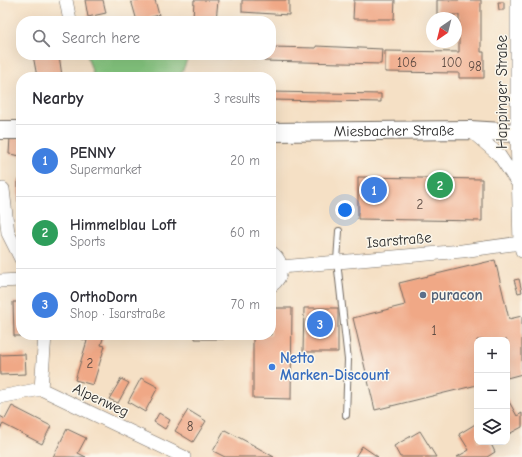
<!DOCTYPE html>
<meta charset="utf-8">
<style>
body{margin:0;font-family:"Comic Neue",sans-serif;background:#f2f2f3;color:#2b2b33}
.controls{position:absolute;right:12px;bottom:12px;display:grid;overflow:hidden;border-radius:8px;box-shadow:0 4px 16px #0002}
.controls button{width:36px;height:36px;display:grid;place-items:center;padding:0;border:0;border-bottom:1px solid #e1e1e2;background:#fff;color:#2b2b33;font:20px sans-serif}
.compass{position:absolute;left:426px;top:12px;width:36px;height:36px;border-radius:50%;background:#fff;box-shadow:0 4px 16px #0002;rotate:215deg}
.you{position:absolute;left:345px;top:210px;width:14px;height:14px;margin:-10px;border:3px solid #fff;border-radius:50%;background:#1a73e8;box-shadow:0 0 0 6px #1a73e833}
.badge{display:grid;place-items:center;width:26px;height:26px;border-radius:50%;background:#d1495b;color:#fff;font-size:13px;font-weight:700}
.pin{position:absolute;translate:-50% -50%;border:2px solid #fff;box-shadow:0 1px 4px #0006}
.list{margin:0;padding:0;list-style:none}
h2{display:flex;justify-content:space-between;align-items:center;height:52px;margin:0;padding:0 16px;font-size:17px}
h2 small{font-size:13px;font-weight:400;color:#7c7c81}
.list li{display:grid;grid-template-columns:26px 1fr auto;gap:12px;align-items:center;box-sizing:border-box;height:72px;padding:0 16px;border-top:1px solid #e1e1e2}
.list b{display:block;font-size:15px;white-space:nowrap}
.list p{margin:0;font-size:13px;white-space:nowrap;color:#7c7c81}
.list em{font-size:13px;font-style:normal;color:#7c7c81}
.icon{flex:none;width:22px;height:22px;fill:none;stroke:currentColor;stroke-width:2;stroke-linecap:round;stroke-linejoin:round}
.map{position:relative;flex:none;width:522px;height:457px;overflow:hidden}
.search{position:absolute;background:#fff;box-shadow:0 4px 16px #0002;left:16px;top:16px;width:260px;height:44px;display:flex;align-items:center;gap:10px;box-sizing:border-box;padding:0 14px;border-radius:16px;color:#7c7c81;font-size:15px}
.panel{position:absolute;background:#fff;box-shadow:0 4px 16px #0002;left:16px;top:72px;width:260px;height:268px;border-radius:16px}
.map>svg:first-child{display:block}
.green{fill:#85c77f;stroke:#587955}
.building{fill:#f0a886}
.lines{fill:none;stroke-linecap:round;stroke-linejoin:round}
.service-casing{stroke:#726a61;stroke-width:8}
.minor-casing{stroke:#726a61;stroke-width:14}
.secondary-casing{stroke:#726a61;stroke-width:20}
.service{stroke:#fff;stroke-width:6}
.minor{stroke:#fff;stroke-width:13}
.secondary{stroke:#fff;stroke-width:18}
.service-dot{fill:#5c6f8a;stroke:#fbf7ec;stroke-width:1.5}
.shop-dot{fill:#3f7fe0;stroke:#fbf7ec;stroke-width:1.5}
.labels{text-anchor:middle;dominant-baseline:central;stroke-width:3;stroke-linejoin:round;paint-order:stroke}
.number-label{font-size:13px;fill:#5c4a42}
.street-label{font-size:15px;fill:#2b2b2b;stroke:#fbf7ec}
.service-label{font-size:15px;font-weight:bold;fill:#4e5e75;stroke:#fbf7ec;text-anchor:start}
.shop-label{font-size:15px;font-weight:bold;fill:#366cbe;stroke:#fbf7ec;text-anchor:start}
</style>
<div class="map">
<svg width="522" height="457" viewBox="0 0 522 457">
<rect width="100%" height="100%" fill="#fbf7ec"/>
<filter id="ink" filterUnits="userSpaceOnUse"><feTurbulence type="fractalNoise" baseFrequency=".025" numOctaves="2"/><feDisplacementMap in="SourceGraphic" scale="8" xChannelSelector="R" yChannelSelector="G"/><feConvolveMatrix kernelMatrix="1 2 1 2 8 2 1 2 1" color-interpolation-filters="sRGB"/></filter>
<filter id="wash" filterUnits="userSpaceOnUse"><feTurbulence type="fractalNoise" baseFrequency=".012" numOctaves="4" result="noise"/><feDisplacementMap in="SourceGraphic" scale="16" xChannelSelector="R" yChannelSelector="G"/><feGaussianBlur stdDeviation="0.9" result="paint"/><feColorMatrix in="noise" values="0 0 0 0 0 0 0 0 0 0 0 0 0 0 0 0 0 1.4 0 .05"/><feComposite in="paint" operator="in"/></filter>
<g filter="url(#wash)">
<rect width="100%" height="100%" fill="#f5e0c5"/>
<!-- green -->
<path class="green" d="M87 55H189L180 77H94Z"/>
<g id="blocks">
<!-- building -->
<path class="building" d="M85 0H103L106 13 88 17Z
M131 0H155L159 15 137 21Z
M194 0H218L216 21 193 19Z
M242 0H289V15L242 12Z
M354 0H395L394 19H353Z
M437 0H481V52H484V78H459V73L385 72V51L459 52V15H437Z
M498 2H504V10H499Z
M316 46 382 49 381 64 264 61V59L210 57V55H271V47L316 48Z
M33 55H59L62 76 37 77Z
M271 92 381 94V102L271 100Z
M10 137 21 138V156L9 154Z
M358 177 482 179V221L358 219Z
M18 180H21V202H18Z
M495 260 509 319 522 316V374L507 378V340H477V385L375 410 353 318 405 305 399 283Z
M519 279 522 292 518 293 514 280Z
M13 302H21V336H14Z
M271 308H292L291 399 253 398V335H271Z
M304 308H338V352H303Z
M83 335H104L101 345 105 346 93 385 75 380 87 341 82 339Z
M195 335H224V339H195Z
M25 354 26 374 0 375V355Z
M141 378 158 387 145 412 128 402Z
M121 379 129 383 118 403 109 399Z
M507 398 517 416 522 413V427L507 435Z
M12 406 51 426 42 444 3 424 0 429V416L5 419Z
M188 410 206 421 193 442 175 431Z
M159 413 170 420 165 429 154 422Z
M477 423V442H490L495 452 487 457H457L469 450 459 434Z
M67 429 86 438 78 453 86 457H53Z
M225 430 253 445 274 457H225L213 451Z
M420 431 436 457H400L394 446Z
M362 446 378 457H355Z"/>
</g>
</g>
<g filter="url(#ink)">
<use href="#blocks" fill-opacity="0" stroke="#726a61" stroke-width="1"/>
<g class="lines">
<!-- service casing -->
<g class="service-casing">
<path id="service" d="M339 231 337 261 348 360 346 415"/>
</g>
<!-- minor casing -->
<g class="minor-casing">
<path id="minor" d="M66 0 70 21
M517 0V133L520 243 522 251
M470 130 499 155 519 185
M3 189 8 233 21 259
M271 252C284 261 284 277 271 286
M281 267 462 251 520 243
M0 281 21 280
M41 389 45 335
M0 397 41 389 184 457"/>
</g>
<!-- secondary casing -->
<g class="secondary-casing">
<g id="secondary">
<path d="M0 130H21"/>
<path id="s1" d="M271 132 470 130 517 133 522 135"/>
</g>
</g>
<!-- service -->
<use href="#service" class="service"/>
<!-- minor -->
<use href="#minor" class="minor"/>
<!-- secondary -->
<use href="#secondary" class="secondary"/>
</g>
</g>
<!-- markers -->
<circle class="service-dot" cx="423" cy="295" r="4"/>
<circle class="shop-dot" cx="272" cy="367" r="4"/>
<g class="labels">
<!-- number labels -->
<g class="number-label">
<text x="407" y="62">106</text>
<text x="452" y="62">100</text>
<text x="475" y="66">98</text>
<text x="420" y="204">2</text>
<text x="434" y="330">1</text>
<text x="90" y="363">2</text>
<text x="190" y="426">8</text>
</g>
<!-- street labels -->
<g class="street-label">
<text transform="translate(502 92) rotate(-90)">Happinger Straße</text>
<text stroke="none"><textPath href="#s1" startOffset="123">Miesbacher Straße</textPath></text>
<text transform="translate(399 240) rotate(-5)">Isarstraße</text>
<text transform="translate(101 400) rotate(25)">Alpenweg</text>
</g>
<!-- service labels -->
<g class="service-label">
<text x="431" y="295">puracon</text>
</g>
<!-- shop labels -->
<g class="shop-label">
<text x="280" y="358">Netto<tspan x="280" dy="17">Marken-Discount</tspan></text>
</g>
</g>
</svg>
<div class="controls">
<button>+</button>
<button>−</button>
<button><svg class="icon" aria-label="layers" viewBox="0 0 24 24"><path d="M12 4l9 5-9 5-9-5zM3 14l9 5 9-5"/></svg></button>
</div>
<svg class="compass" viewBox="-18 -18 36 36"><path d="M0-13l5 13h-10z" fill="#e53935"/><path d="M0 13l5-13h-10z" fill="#7c7c81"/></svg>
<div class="you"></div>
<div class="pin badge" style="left:374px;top:190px;background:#3f7fe0">1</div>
<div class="pin badge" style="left:440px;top:185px;background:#2e9e5b">2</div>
<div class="pin badge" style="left:320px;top:324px;background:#3f7fe0">3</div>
<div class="search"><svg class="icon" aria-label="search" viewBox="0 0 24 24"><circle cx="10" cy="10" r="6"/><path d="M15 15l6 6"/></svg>Search here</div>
<section class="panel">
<h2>Nearby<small>3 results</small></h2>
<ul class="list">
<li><span class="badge" style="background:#3f7fe0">1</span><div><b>PENNY</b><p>Supermarket</p></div><em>20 m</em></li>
<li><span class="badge" style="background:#2e9e5b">2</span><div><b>Himmelblau Loft</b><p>Sports</p></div><em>60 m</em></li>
<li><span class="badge" style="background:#3f7fe0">3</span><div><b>OrthoDorn</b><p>Shop · Isarstraße</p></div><em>70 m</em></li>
</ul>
</section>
</div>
